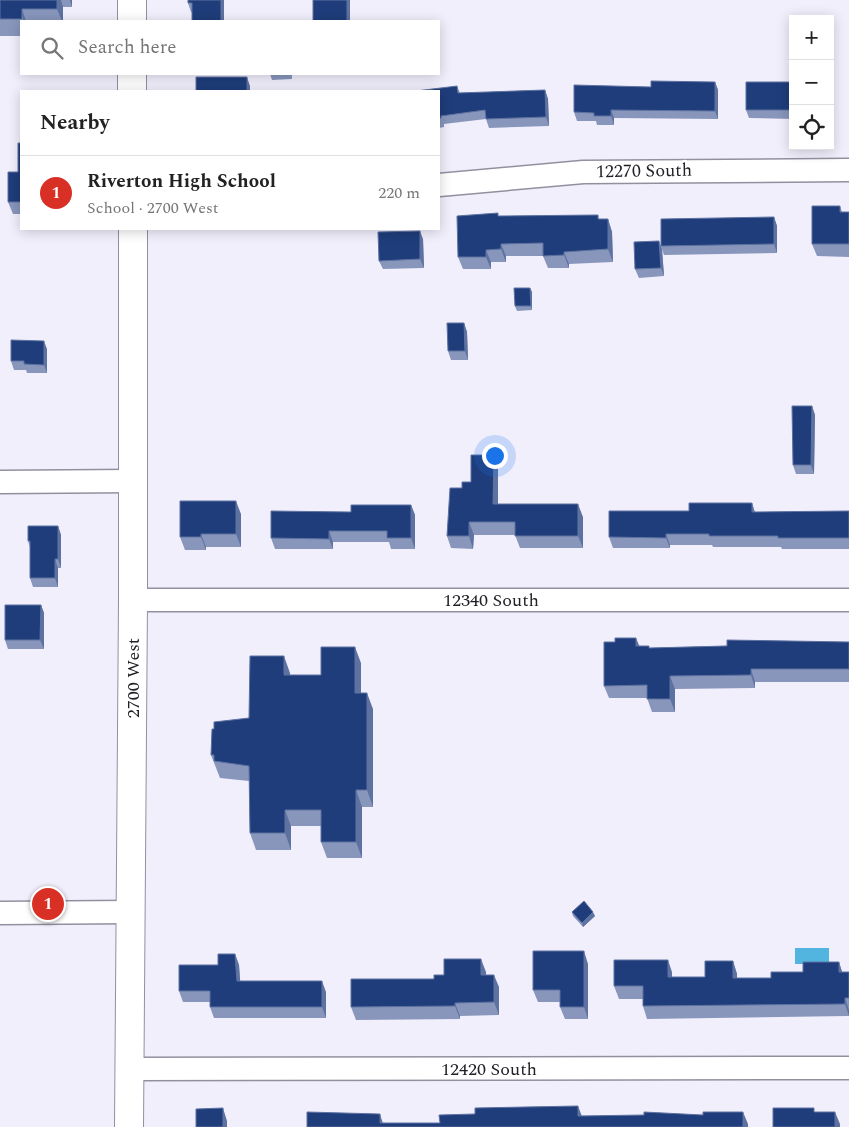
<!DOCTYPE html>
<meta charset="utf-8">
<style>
body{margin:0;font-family:Spectral,serif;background:#f2f2f2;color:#222}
.controls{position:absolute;right:15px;top:15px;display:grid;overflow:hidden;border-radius:0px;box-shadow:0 2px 12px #0003}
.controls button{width:45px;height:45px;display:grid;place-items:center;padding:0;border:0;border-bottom:1px solid #e0e0e0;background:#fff;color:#222;font:25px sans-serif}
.you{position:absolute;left:494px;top:455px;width:18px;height:18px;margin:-12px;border:4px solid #fff;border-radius:50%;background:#1a73e8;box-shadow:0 0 0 8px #1a73e833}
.badge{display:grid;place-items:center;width:32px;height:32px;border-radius:50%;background:#d93025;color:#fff;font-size:16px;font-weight:700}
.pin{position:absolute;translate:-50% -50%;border:2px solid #fff;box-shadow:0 1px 5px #0006}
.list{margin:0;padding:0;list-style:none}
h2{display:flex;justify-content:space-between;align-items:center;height:65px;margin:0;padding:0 20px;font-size:21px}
h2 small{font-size:16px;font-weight:400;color:#767676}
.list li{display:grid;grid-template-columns:32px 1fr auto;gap:15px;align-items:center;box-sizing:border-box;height:75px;padding:0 20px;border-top:1px solid #e0e0e0}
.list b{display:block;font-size:19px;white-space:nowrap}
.list p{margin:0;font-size:16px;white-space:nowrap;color:#767676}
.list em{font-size:16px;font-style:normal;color:#767676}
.icon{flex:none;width:28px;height:28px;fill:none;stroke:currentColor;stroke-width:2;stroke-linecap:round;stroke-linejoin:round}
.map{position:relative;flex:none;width:849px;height:1127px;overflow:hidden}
.search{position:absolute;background:#fff;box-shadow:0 2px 12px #0003;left:20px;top:20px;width:420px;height:55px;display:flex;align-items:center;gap:12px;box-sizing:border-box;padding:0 18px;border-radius:0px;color:#767676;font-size:19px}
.panel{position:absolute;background:#fff;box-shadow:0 2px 12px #0003;left:20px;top:90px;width:420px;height:140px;border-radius:0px}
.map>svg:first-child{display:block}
.water{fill:#52b5df}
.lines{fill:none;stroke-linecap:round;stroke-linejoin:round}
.minor-casing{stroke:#938f9f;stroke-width:25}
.major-casing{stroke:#938f9f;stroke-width:30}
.minor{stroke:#fff;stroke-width:22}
.major{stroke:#fff;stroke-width:28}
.wall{fill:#8896bc}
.shaded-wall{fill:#5e72a1}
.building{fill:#1e3d7a;stroke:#5e72a1}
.labels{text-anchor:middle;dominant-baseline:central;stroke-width:5;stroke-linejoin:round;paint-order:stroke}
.street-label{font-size:18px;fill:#212026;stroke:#fff}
</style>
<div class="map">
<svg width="849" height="1127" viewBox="0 0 849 1127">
<rect width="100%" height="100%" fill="#f2effd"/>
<!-- water -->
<path class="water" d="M795 948H829V964H795Z"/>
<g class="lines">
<!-- minor casing -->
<g class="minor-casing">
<path id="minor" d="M439 185 583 172 849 170
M0 482 133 481
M133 600H849
M0 913 131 912
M129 1069 849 1068"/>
</g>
<!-- major casing -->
<g class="major-casing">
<path id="major" d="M132 0V21
M132 74V91
M129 1127 133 600V229"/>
</g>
<!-- minor -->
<use href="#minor" class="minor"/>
<!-- major -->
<use href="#major" class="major"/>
</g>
<!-- wall -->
<path class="wall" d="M0 0H72V7H63V21H21V36H0Z
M188 0H224V21L191 12 188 3Z
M270 74H292V79L272 80Z
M715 82 718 90V119L614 118V125H597L596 121H577L574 112 651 87Z
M793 82V119L749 118 746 110Z
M457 86 460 93 545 90 548 99 549 126 489 128 486 119 444 124V127L439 128V91Z
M21 143V214H13L8 202 18 172Z
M840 206 842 212H849V257L817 256 812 244Z
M598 215 599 219H608L612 232 613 262 569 264V268H548L543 256H506V262H491V269H463L458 257 499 216Z
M774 217 777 226V253L664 255 661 246Z
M423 239 424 268 383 269 379 261Z
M662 249 664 276 639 278 635 269Z
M530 288 532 292V310L517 311 515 306Z
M464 323 467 332 468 360H451L448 351Z
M47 349V373H27L26 370H14L11 361Z
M812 406 815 415 814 474H796L793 465Z
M494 455 498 468V504L583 517V548H520L515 535H474L473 549 451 548 447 536 462 488 471 482Z
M752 503 755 512 849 511V549H782L781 547H713L712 545H670V548H613L609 537 689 511Z
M411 505 415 515V549H391L389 542H333V549H275L271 538 351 512Z
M241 514V547H206V550H185L180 537Z
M58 526 61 535V568H58V587H33L30 578V547L28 541Z
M41 605 44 613V649H8L5 640Z
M849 642V682H755V688L675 689V712H652L647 698H609L604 686 639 646 650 648Z
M361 663V693L373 709V807H362V858H327L321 842V826H291V850H256L250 833 249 781 220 778 211 755 214 729 249 718 290 673V675H321Z
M572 912 595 916 583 927 573 916Z
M235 954 239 965 240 981 326 992V1018H214L210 1007V1002H183L179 991Z
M733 961 737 974V978H771L803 972 839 962 842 972H849V1016L647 1019 643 1006V999H619L614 986 672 972V977H705Z
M588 964V1019H565L560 1007V1002H538L533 990Z
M486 972V975L499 987V1015L460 1016V1019L356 1020 351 1007 434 979 444 975Z"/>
<!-- shaded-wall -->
<path class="shaded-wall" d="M57 0H61L63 7V21H62L57 9Z
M70 0H72V7Z
M221 0H224V21H221Z
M347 0H350V21H347Z
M22 9 26 21H23Z
M247 77 250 86V91H247Z
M715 82 718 90V119L715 111Z
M545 90 548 99 549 126 546 117Z
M611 110 614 118V125L611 116Z
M774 217 777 226V253L774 244Z
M608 219 612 232 613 262 608 249Z
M420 231 423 239 424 268 420 259Z
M659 241 662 249 664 276 661 268Z
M501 244 506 256V262L501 249Z
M486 250 491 262V269L486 257Z
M564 252 569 264V268L564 255Z
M530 288 532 292V310L531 306Z
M464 323 467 332 468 360 465 351Z
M44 341 47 349V373L44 365Z
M812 406 815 415 814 474 811 465Z
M494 455 498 468V517L493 504Z
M236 501 241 514V547L236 534Z
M752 503 755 514 752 512Z
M578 504 583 517V548L578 536Z
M411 505 415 515V549L411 538Z
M469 522 474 535 473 549 469 536Z
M58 526 61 535V568L58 559Z
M329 531 333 542V549L329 539Z
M201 534 206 547V550L201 537Z
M666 534 670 545V548L666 538Z
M55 559 58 568V587L55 578Z
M41 605 44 613V649L40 640Z
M636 638 641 650 636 646Z
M355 647 361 663V709L355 693Z
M284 656 290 673V691L284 675Z
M751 669 755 682V688L751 675Z
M670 676 675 689V712L670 699Z
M367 693 373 709V807L367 790Z
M356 790 362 807V858L356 842Z
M285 810 291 826V850L285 833Z
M593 912 595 916 583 927 582 923Z
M584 951 588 964V1019L584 1007Z
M235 954 239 965 241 992 237 981Z
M481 959 486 972V987L481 975Z
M668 960 672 972V989L668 977Z
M733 961 737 974V990L733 978Z
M839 962 843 975 839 972Z
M494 975 499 987V1015L494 1002Z
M322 981 326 992V1018L322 1007Z
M845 998 849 1010V1016L845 1004Z
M455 1003 460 1016V1019L455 1006Z
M578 1106 583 1119 578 1116Z
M223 1108 227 1121V1127H223Z
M743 1112 748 1124V1127H743Z
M835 1112 840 1124V1127H835Z
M380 1114 384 1127 380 1123Z"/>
<!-- building -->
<path class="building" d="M0 0H57V9H22V19H0Z
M188 0H221V21H192V3H188Z
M313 0H347V21H313Z
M196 77H247V91H196Z
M651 81 715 82V111L611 110V116H594V113L574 112V85L651 87Z
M746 82H793V110H746Z
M457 86 458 93 545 90 546 117 486 119 485 110 441 116V118L439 119V91H416Z
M18 143H21V202H8V172H18Z
M812 206H840V212H849V244H812Z
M498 213V216L598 215V219H608V249L564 252V255L543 256V243L501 244V249L486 250V257H458L457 216Z
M774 217V244L661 246V219Z
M420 231V259L379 261 378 232Z
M659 241 661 268 635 269 634 242Z
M514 288H530L531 306H515Z
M447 323H464L465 351H448Z
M11 340 44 341V365L24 364V361H11Z
M792 406H812L811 465H793Z
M471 455H494L493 504H578V536H515V522H469V536H447L450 488H462V482H471Z
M180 501H236V534H201V537H180Z
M689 503H752V512L849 511V538H778V536H709V534H666V538L609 537V511H689Z
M351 505H411V538H387V531H329V539L271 538V511L351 512Z
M28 526H58V559H55V578H30V541H28Z
M5 605H41L40 640H5Z
M615 638H636V646H649V648L727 646V640L849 642V669H751V675L670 676V699H647V685L604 686V642H615Z
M321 647H355V693H367V790H356V842H321V810H285V833H250L249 766 214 761V755H211L212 729H214V722L249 718 250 656H284V675H321Z
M584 901 593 912 582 923 572 912Z
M533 951H584V1007H560V990H533Z
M218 954H235L237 981H322V1007H210V991H179V965H218Z
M444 959H481V975H494V1002L455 1003V1006L351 1007V979H434V975H444Z
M614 960H668V977H705V961H733V978H771V972H803V962H839V972H849V998H845V1004L643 1006V986H614Z
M578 1106V1116L644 1115V1112L703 1115V1112H743V1127H307V1112L380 1114V1123H440L439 1115 475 1114V1108Z
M223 1108V1127H196V1109Z
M773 1108H814V1112H835V1127H773Z"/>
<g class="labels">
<!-- street labels -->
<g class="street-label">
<text transform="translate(644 171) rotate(-1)">12270 South</text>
<text x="491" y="600">12340 South</text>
<text transform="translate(133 678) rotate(-90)">2700 West</text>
<text x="489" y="1069">12420 South</text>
</g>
</g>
</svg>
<div class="controls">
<button>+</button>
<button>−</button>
<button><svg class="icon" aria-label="locate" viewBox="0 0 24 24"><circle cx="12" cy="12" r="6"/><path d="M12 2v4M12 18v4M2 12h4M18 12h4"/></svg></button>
</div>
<div class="you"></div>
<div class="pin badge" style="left:48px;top:904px">1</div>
<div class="search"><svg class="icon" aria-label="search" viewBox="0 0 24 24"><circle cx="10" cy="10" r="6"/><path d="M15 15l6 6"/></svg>Search here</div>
<section class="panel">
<h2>Nearby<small></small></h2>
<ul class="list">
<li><span class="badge">1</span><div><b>Riverton High School</b><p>School · 2700 West</p></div><em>220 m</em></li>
</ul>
</section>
</div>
